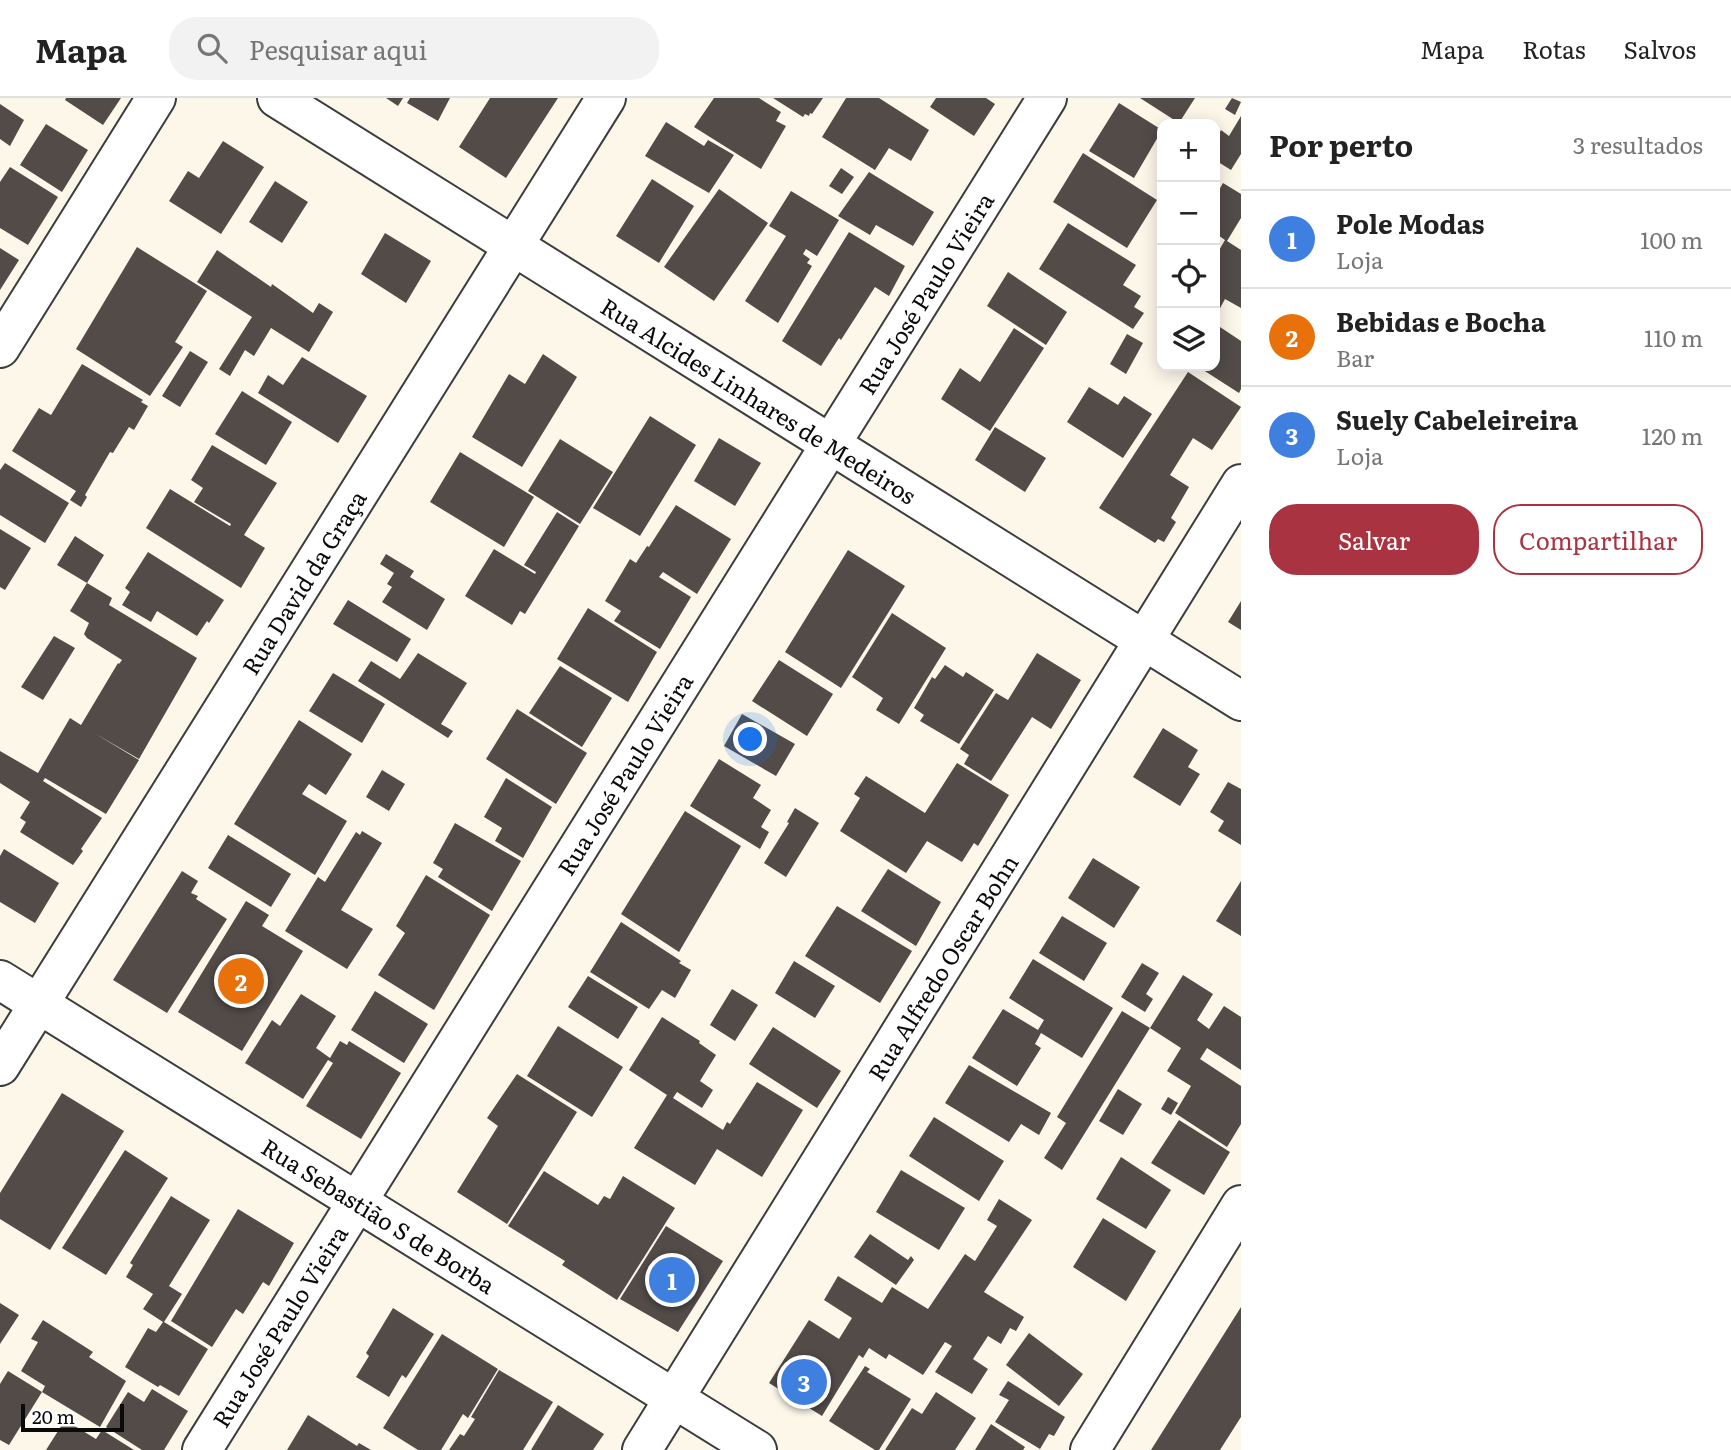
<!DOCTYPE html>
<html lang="pt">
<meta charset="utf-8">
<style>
body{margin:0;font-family:Literata,serif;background:#f2f2f2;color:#222}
.controls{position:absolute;right:21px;top:21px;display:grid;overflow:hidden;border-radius:14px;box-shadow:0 4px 18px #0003}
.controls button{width:63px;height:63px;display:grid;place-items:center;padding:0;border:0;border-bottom:2px solid #e0e0e0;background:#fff;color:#222;font:35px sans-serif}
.scale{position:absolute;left:21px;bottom:18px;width:103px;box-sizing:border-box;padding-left:7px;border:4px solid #0a0a0a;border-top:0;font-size:19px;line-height:24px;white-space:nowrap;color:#0a0a0a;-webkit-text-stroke:5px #fff;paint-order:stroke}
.you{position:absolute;left:751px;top:642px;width:24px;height:24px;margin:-18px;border:5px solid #fff;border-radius:50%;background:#1a73e8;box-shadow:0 0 0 10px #1a73e833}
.badge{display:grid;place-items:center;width:46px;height:46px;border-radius:50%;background:#aa3342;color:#fff;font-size:23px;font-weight:700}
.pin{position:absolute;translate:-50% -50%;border:4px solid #fff;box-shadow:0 2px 7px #0006}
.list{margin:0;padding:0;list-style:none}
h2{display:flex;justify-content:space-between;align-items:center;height:91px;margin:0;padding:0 28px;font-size:30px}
h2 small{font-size:23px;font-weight:400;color:#767676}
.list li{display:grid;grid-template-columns:46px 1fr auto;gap:21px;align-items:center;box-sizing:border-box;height:98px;padding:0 28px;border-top:2px solid #e0e0e0}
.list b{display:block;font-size:26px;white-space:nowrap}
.list p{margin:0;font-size:23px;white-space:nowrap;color:#767676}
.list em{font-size:23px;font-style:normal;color:#767676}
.actions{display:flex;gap:14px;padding:21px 28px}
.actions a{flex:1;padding:16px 0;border:2px solid #aa3342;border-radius:28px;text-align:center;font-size:24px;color:#aa3342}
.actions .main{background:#aa3342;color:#fff}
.icon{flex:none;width:38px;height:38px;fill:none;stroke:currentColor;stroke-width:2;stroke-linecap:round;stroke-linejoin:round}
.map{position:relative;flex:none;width:1241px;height:1352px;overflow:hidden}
header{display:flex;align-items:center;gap:42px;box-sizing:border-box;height:98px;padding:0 35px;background:#fff;border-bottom:2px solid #e0e0e0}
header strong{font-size:33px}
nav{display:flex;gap:38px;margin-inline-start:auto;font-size:24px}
.search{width:490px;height:63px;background:#f2f2f2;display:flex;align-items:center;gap:18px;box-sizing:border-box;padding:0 24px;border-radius:28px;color:#767676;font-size:26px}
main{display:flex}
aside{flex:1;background:#fff}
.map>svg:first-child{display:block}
.building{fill:#524b48}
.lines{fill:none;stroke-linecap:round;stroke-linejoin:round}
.minor-casing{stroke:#3d3d3d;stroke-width:42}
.tertiary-casing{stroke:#3d3d3d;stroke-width:42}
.minor{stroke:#fff;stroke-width:38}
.tertiary{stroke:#fff;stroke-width:38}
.labels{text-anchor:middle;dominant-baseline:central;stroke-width:7;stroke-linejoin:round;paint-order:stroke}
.street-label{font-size:23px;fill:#0a0a0a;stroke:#fff}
</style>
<header>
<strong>Mapa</strong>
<div class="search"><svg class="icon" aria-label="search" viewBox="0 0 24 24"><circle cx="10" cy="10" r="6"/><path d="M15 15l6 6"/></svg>Pesquisar aqui</div>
<nav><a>Mapa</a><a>Rotas</a><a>Salvos</a></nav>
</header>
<main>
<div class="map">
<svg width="1241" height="1352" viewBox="0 0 1241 1352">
<rect width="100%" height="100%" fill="#fdf7ea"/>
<!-- building -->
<path class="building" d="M66 0H121L103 27 65 2Z
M386 0H403L398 8Z
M410 0H450L438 23 407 5Z
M490 0H558L506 80 459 49Z
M714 0H759L781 14 776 23 786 28 761 71 694 29Z
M773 0H823L812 16 810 15 809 18 805 16 803 19Z
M846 0H879L929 32 911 63 889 50 875 72 822 39Z
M936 0H986L995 6 974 38 930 9Z
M1140 0H1195L1179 25Z
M1232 0 1241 4 1235 17 1225 11Z
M1119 5 1162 32 1134 80 1089 53Z
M0 6 24 22 10 48 0 41Z
M1241 18V56L1231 72 1215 62V43L1221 32 1229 38Z
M666 24 704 48 708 42 734 57 709 95 645 58Z
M46 26 88 52 62 94 20 67Z
M223 43 264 69 221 136 169 103 188 73 199 80Z
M1083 55 1157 102 1127 150 1053 104Z
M10 69 58 99 28 147 0 130V84Z
M841 70 854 79 842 96 829 88Z
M869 74 934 114 913 148 876 127 870 137 838 118Z
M652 81 694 108 659 165 616 138Z
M275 83 308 104 282 145 249 124Z
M1223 85 1241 96V120L1227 143 1241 152V210L1225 201 1219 212 1215 209V152L1218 154 1225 142 1215 135V99Z
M719 91 768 125 714 203 664 169Z
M791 93 839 122 817 158 806 151 803 156 810 161 807 165 812 168 778 225 745 203 786 138 769 128Z
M1068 125 1136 167 1123 187 1141 198 1134 209 1144 215 1133 231 1039 171Z
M849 134 905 168 889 198 875 189 841 242 839 240 821 268 782 243Z
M385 135 431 163 406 205 361 176Z
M137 149 207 193 175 244 183 249 150 298 76 251Z
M0 150 19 162 0 192Z
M217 152 271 189 272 186 313 215 319 205 333 214 309 254 271 230 254 258 245 252 230 278 219 271 252 219 197 184Z
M1008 174 1067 214 1046 247 987 208Z
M1217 227 1241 243V291L1239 295 1197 268H1215V231Z
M1014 230 1044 250 990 333 941 301 960 270 980 284Z
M1127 236 1143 245 1126 276 1110 266Z
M190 253 208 264 180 309 162 298Z
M543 256 577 279 522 369 472 339 509 276 525 286Z
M302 259 367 298 338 345 258 295 268 277 283 287Z
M82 266 143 302 141 304 148 308 134 332 129 329 113 355 110 354 85 397 87 399 81 409 70 402 76 393 12 353 39 310 51 317Z
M1188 274 1241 309 1212 352 1193 340 1170 377 1189 389 1171 420 1176 424 1164 444 1158 441 1155 445 1099 410Z
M1089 289 1118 307 1124 298 1152 316 1123 360 1067 324Z
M242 293 292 324 266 367 215 336Z
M650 318 696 347 640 438 593 410Z
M995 329 1046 360 1025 394 975 362Z
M719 340 761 365 735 408 694 383Z
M560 341 613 374 580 426 528 393Z
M212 347 277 385 244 437 265 450 241 490 146 430 170 391 230 428 231 426 194 404 203 390 191 382Z
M460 354 534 399 504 449 430 404Z
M5 365 69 405 45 445 0 417V372Z
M676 407 731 441 697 496 663 474 659 479 691 499 660 551 614 523 621 513 605 503 630 461 636 465 647 448 649 449Z
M557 414 579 428 525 516 520 513 512 527 465 498 494 451 535 476 536 474 524 467Z
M0 431 31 450 5 492 0 489Z
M75 438 104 457 87 485 57 467Z
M848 452 905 488 841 590 785 554Z
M148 454 224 502 209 525 207 523 197 538 157 513 151 524 122 507 130 494 125 490Z
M386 456 414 473 410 479 445 501 427 532 382 504 392 489 387 486 394 475 380 466Z
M87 485 112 500 109 507 197 560 139 661 94 635 139 662 106 716 45 680 43 683 102 720 81 751 83 753 73 767 20 734 26 724 20 720 30 704 0 685V653L38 675 70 620 81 627 118 565 119 566 122 562 87 540 84 536 89 525 70 513Z
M348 502 411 541 397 564 333 526Z
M1241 503V532L1228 524Z
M588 510 657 554 628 604 557 561Z
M892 515 946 550 899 626 876 612 883 600 852 579Z
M54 538 75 550 43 602 21 589Z
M418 555 467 585 441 626 453 633 448 640 358 583 371 563 400 581Z
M1037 555 1081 582 1051 631 1032 619 991 683 964 666 969 657 960 651 996 595 1008 602Z
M779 562 833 596 807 638 752 603Z
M945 567 963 579 966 574 994 592 959 646 920 623 924 617 914 610 932 579 935 581Z
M560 568 612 600 582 649 529 615Z
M333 575 385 606 362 645 309 613Z
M517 611 587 655 556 706 486 661Z
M742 616 795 646 776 678 724 648Z
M299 622 352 656 326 697 309 686 302 696 347 723 315 777 234 726Z
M1163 630 1198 652 1188 669 1200 676 1180 708 1133 679Z
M719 661 761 687 753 700 771 712 761 729 769 734 760 751 690 708Z
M957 665 1009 697 978 748 974 745 962 764 927 743 906 775 840 733 860 700 854 696 866 678 925 715Z
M382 672 405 686 389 713 366 699Z
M506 680 552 709 523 760 495 743 502 730 484 719Z
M1228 684 1241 691V747L1218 733 1224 723 1210 714Z
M795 710 819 725 786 779 764 765 789 725 787 724Z
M685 713 741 748 679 854 621 816Z
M455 725 521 763 492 813 438 779 443 771 433 765Z
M362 733 382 745 341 812 373 831 347 871 285 833 318 779 325 784 356 734 360 737Z
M228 737 291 776 271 809 208 770Z
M4 751 59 785 35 825 0 804V758Z
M1093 760 1140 789 1114 830 1068 800Z
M888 771 941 804 916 848 861 813Z
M182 773 198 783 191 795 198 798 196 801 227 821 167 915 113 882Z
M426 777 490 817 434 912 378 877 405 835 396 828Z
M1241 783V838L1216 823Z
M246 803 269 817 262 828 303 853 242 953 178 914Z
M837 808 912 853 880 905 805 858Z
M1062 818 1107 845 1084 883 1039 855Z
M621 824 681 863 679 865 691 872 675 900 662 892 649 911 590 874Z
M1033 861 1113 910 1082 960 1041 935 1035 946 1041 950 1017 988 972 960 1003 911 1038 932 1044 922 1009 900Z
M794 863 835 888 815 920 775 895Z
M1142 865 1159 875 1146 896 1153 901 1145 914 1121 899Z
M1183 877 1213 896 1197 922 1209 931 1224 908 1241 919V972L1207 950 1200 961 1241 988V1026L1227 1049 1175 1015 1191 988 1167 973 1181 950 1150 930 1062 1072 1044 1060 1066 1025 1057 1019 1122 913 1150 930Z
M588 878 638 909 618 941 568 909Z
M732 891 758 907 735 943 710 927Z
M375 893 428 926 404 965 351 932Z
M301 896 336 918 316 950 330 960 340 943 347 947 349 943 401 975 361 1041 306 1008 333 965 328 962 303 1001 245 965 272 922 280 928Z
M662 919 700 943 699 945 716 957 700 983 713 992 702 1010 677 994 673 1000 723 1032 727 1024 730 1026 757 984 803 1012 762 1079 717 1051 695 1087 634 1050 667 997 629 972Z
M558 928 623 969 592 1019 527 978Z
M773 929 841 973 817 1010 749 966Z
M969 967 1051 1015 1039 1037 1021 1026 1009 1044 945 1005Z
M517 976 577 1014 507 1126 457 1094 498 1028 487 1020Z
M1118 991 1142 1006 1123 1037 1099 1023Z
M62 995 124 1033 50 1152 0 1121V1095Z
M1168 999 1178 1005 1171 1017 1161 1011Z
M934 1019 1004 1063 979 1103 909 1058Z
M1179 1022 1230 1054 1204 1097 1151 1065Z
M125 1052 168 1080 106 1177 62 1150Z
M1121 1059 1171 1092 1146 1131 1096 1101Z
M901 1072 965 1110 939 1152 876 1114Z
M544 1073 598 1107 604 1098 610 1101 623 1078 675 1110 617 1202 562 1167 565 1163 508 1128Z
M171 1098 210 1122 169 1188 182 1196 164 1224 208 1251 179 1298 160 1287 158 1289 125 1269 148 1230 156 1234 163 1224 143 1211 153 1196 126 1179 133 1167 130 1165Z
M999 1101 1032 1122 984 1194 1024 1219 1016 1233 1010 1230 1001 1246 988 1238 973 1261 988 1271 972 1296 935 1274 952 1248 945 1244 923 1277 889 1256 886 1261 869 1250 863 1260 859 1257 822 1318 769 1285 809 1222 839 1241 852 1220 824 1202 838 1178 882 1205 892 1189 928 1211 965 1156 975 1163 997 1128 987 1122Z
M238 1111 294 1145 269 1188 263 1184 243 1216 236 1211 212 1249 171 1223Z
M1103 1120 1156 1153 1126 1203 1073 1169Z
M666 1128 723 1163 678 1234 620 1201Z
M870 1136 908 1162 911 1158 914 1162 896 1187 854 1159Z
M0 1205 19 1217 0 1246Z
M1241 1209V1319L1220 1352H1151Z
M393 1210 434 1236 406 1280 402 1277 389 1299 356 1279 369 1258 366 1255Z
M43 1222 93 1254 89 1259 126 1283 100 1329 42 1294 45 1288 21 1273 38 1244 31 1241Z
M1029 1235 1083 1276 1059 1308 1006 1267Z
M442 1236 498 1271 468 1320 463 1316 441 1352H418L383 1330Z
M865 1268 870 1271 867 1274 911 1301 879 1352H875L829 1323Z
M499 1272 553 1304 523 1352H449L460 1336 464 1338 475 1321 471 1319Z
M8 1273 42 1294 9 1347 0 1342V1286Z
M1008 1283 1065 1319 1054 1338 1049 1336 1040 1351 995 1324 1009 1302 999 1297Z
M152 1291 188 1313 164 1352H142L106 1329 128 1294 144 1304Z
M936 1294 976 1320 955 1352H885L912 1310 922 1316Z
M558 1307 604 1336 593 1352H531Z
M308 1317 357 1348 359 1345 371 1352H287Z
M65 1322 96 1341 102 1332 134 1352H46Z
M991 1326 1025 1349 1023 1352H975Z"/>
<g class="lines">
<!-- minor casing -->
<g class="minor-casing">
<path id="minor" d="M277 0 1241 603
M0 250 156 0
M0 968 606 0
M202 1352 1047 0
M642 1352 1241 386
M1090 1352 1241 1107"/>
</g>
<!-- tertiary casing -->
<g class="tertiary-casing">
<path id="tertiary" d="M0 882 757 1352"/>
</g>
<!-- minor -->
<use href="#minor" class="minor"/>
<!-- tertiary -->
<use href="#tertiary" class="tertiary"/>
</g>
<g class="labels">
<!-- street labels -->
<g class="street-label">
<text transform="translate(925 195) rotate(-58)">Rua José Paulo Vieira</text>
<text transform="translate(759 302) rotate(32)">Rua Alcides Linhares de Medeiros</text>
<text transform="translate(303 484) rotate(-58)">Rua David da Graça</text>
<text transform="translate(624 676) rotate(-58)">Rua José Paulo Vieira</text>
<text transform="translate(942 869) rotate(-58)">Rua Alfredo Oscar Bohn</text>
<text transform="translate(379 1117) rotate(32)">Rua Sebastião S de Borba</text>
<text transform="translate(279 1228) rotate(-58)">Rua José Paulo Vieira</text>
</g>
</g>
</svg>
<div class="controls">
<button>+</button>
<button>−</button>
<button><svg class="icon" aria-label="locate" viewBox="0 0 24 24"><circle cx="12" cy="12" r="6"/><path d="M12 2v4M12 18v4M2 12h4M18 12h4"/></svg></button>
<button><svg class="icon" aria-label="layers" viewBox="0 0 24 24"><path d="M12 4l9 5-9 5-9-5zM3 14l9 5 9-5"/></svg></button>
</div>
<div class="scale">20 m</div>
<div class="you"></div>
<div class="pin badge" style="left:672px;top:1182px;background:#3f7fe0">1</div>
<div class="pin badge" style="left:241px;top:883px;background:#e8710a">2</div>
<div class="pin badge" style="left:804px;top:1284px;background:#3f7fe0">3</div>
</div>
<aside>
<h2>Por perto<small>3 resultados</small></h2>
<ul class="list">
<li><span class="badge" style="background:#3f7fe0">1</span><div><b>Pole Modas</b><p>Loja</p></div><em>100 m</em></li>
<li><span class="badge" style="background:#e8710a">2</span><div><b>Bebidas e Bocha</b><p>Bar</p></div><em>110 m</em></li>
<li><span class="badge" style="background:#3f7fe0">3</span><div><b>Suely Cabeleireira</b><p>Loja</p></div><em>120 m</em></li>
</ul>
<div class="actions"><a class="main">Salvar</a><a>Compartilhar</a></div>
</aside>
</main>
